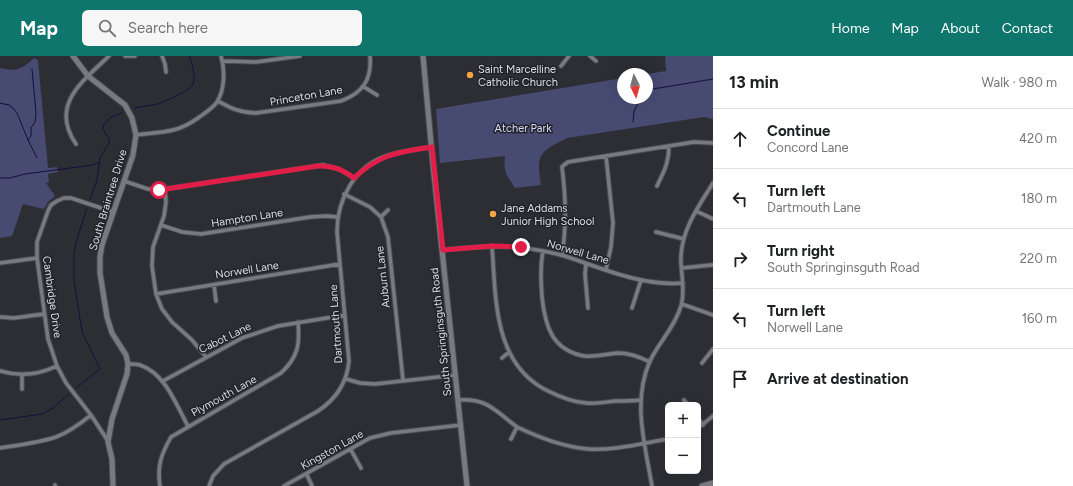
<!DOCTYPE html>
<meta charset="utf-8">
<style>
body{margin:0;font-family:Figtree,sans-serif;background:#f6f6f6;color:#202124}
.controls{position:absolute;right:12px;bottom:12px;display:grid;overflow:hidden;border-radius:6px;box-shadow:0 4px 16px #0002}
.controls button{width:36px;height:36px;display:grid;place-items:center;padding:0;border:0;border-bottom:1px solid #e0e0e0;background:#fff;color:#202124;font:20px sans-serif}
.compass{position:absolute;left:617px;top:12px;width:36px;height:36px;border-radius:50%;background:#fff;box-shadow:0 4px 16px #0002;rotate:174deg}
.stop{position:absolute;width:12px;height:12px;margin:-9px;border:3px solid #e11d48;border-radius:50%;background:#fff}
.stop.end{background:#e11d48;border-color:#fff;box-shadow:0 1px 4px #0008}
.list{margin:0;padding:0;list-style:none}
h2{display:flex;justify-content:space-between;align-items:center;height:52px;margin:0;padding:0 16px;font-size:17px}
h2 small{font-size:13px;font-weight:400;color:#757577}
.list li{display:grid;grid-template-columns:26px 1fr auto;gap:12px;align-items:center;box-sizing:border-box;height:60px;padding:0 16px;border-top:1px solid #e0e0e0}
.list b{display:block;font-size:15px;white-space:nowrap}
.list p{margin:0;font-size:13px;white-space:nowrap;color:#757577}
.list em{font-size:13px;font-style:normal;color:#757577}
.icon{flex:none;width:22px;height:22px;fill:none;stroke:currentColor;stroke-width:2;stroke-linecap:round;stroke-linejoin:round}
.map{position:relative;flex:none;width:713px;height:430px;overflow:hidden}
header{display:flex;align-items:center;gap:24px;box-sizing:border-box;height:56px;padding:0 20px;background:#0f766e;color:#fff}
header strong{font-size:19px}
nav{display:flex;gap:22px;margin-inline-start:auto;font-size:14px}
.search{width:280px;height:36px;background:#f6f6f6;display:flex;align-items:center;gap:10px;box-sizing:border-box;padding:0 14px;border-radius:6px;color:#757577;font-size:15px}
main{display:flex}
aside{flex:1;background:#fff}
.map>svg:first-child{display:block}
.green{fill:#474a71}
.lines{fill:none;stroke-linecap:round;stroke-linejoin:round}
.stream{stroke:#130f3e;stroke-width:1}
.street-casing{stroke:#494a4f;stroke-width:5.5}
.secondary-casing{stroke:#494a4f;stroke-width:7}
.street{stroke:#787981;stroke-width:3.5}
.secondary{stroke:#787981;stroke-width:5}
.route{stroke:#e11d48;stroke-width:5}
.poi-dot{fill:#f2a541;stroke:#23242a;stroke-width:1.5}
.labels{text-anchor:middle;dominant-baseline:central;stroke-width:3;stroke-linejoin:round;paint-order:stroke}
.poi-label{font-size:11px;fill:#dcdde2;stroke:#23242a;text-anchor:start}
.street-label{font-size:11px;fill:#dcdde2;stroke:#23242a}
.park-label{font-size:11px;fill:#d6dbfc;stroke:#23242a}
</style>
<header>
<strong>Map</strong>
<div class="search"><svg class="icon" aria-label="search" viewBox="0 0 24 24"><circle cx="10" cy="10" r="6"/><path d="M15 15l6 6"/></svg>Search here</div>
<nav><a>Home</a><a>Map</a><a>About</a><a>Contact</a></nav>
</header>
<main>
<div class="map">
<svg width="713" height="430" viewBox="0 0 713 430">
<rect width="100%" height="100%" fill="#2d2e34"/>
<!-- green -->
<path class="green" d="M665 0H713V63L704 61 567 82C560 86 545 92 541 100 537 108 540 121 541 129L515 132C506 118 503 116 505 100L440 107 436 53 623 22V42H647V18L666 15Z
M34 2 38 4 48 112 57 111 58 116 48 118 49 126 46 127 55 140 48 146 44 153 23 148 12 180 0 182V12C17 16 22 13 34 2Z"/>
<g class="lines">
<!-- stream -->
<path class="stream" d="M647 34 713 23
M0 47 9 49 14 53 17 57 28 84 37 102
M135 52C142 50 150 50 157 48 164 46 190 35 193 28 196 21 192 7 189 0
M633 66 634 55 641 42
M28 84 31 80V72L35 66 36 57 32 13
M0 122H10L25 118 93 109 98 107
M90 144 97 124 100 102 109 87V83L103 73 104 68 110 62 122 57
M76 332 100 313 82 276 74 225V197L76 186 87 152
M0 364 42 358 53 352 69 338"/>
<!-- street casing -->
<g class="street-casing">
<path id="street" d="M125 0H135
M162 0 165 8 166 16
M590 0 596 5
M222 5 256 6 300 0
M561 10 569 0
M364 31 377 39
M218 45C230 52 241 57 256 57L341 45C363 37 372 23 370 0
M136 79C148 77 161 77 173 74 182 72 191 67 198 62 205 57 213 52 217 46 225 33 225 14 221 0
M76 88C49 49 83 25 109 0
M124 125 148 133 159 134 323 109 339 113 354 122
M657 130C664 115 669 107 669 90
M165 134 166 146 164 160 153 191 152 210 156 238 162 253 172 266 192 284 206 301
M344 138 370 151 381 161 388 181 403 324
M696 155 713 163
M381 161 388 154
M161 169 182 176 201 178 310 161 326 160 337 161
M656 176 684 183
M492 190C496 243 493 308 548 335 560 341 572 346 586 347 596 348 606 346 616 345 624 345 632 345 640 344
M443 194C486 189 519 188 561 199 569 201 577 204 585 207 616 218 650 230 683 227
M543 195C540 211 541 225 542 241 545 270 552 294 584 300 596 301 606 298 618 297 629 297 640 301 650 306
M562 199C567 168 566 142 562 111L564 109 568 106 694 86 713 87
M0 207 37 202
M586 208 585 218 588 252
M682 212 712 209
M606 213 611 191 613 167 606 100
M214 229 216 245
M156 238 340 208
M682 248 713 259
M632 252 641 224
M0 261 14 262 44 258
M502 302 509 296
M702 307 713 293
M128 308C132 308 137 308 140 309 166 318 176 349 188 370
M0 315C20 321 38 319 57 310
M346 323 360 327 375 328 456 319
M163 325 242 282 278 270 345 259
M22 333V319
M458 344C488 342 495 355 517 371
M684 344 688 349
M698 362 703 369
M698 372 713 360
M511 383 517 371C540 382 563 391 588 393 612 395 644 387 668 383
M108 385 91 359 66 327 57 310 48 283 37 202V186L48 155 51 149 57 145 64 142H71L113 156
M0 392C19 389 38 387 56 381 69 376 80 368 91 359
M351 394 361 412
M307 419 312 430
M55 430V429
M160 430C157 409 161 399 171 381L281 317C298 301 300 289 298 266
M209 430 213 420 224 408 318 355C336 343 347 327 349 305L337 176C337 144 354 111 386 100 401 95 416 93 432 91
M284 430 370 382 391 377 461 369
M652 430C645 389 632 345 650 305 659 286 675 271 681 250 686 233 680 215 681 199 683 171 699 150 713 127"/>
</g>
<!-- secondary casing -->
<g class="secondary-casing">
<path id="secondary" d="M73 0 88 20 125 49 132 62 136 79 133 99 102 189 100 201V217L107 261 112 277 126 299 128 308 127 318 112 363 108 386 112 403 113 430
M423 0 433 109 467 430
M702 430 713 427"/>
</g>
<!-- street -->
<use href="#street" class="street"/>
<!-- secondary -->
<use href="#secondary" class="secondary"/>
</g>
<g class="lines">
<!-- route -->
<path class="route" d="M159 134 318 110C333 109 343 114 354 122 380 98 398 96 432 91L443 194 492 190 521 191"/>
</g>
<!-- markers -->
<g class="poi-dot">
<circle cx="470" cy="19" r="4"/>
<circle cx="493" cy="158" r="4"/>
</g>
<g class="labels">
<!-- poi labels -->
<g class="poi-label">
<text x="478" y="13">Saint Marcelline<tspan x="478" dy="13">Catholic Church</tspan></text>
<text x="501" y="152">Jane Addams<tspan x="501" dy="13">Junior High School</tspan></text>
</g>
<!-- street labels -->
<g class="street-label">
<text transform="translate(306 40) rotate(-10)">Princeton Lane</text>
<text transform="translate(108 144) rotate(-73)">South Braintree Drive</text>
<text transform="translate(247 162) rotate(-9)">Hampton Lane</text>
<text transform="translate(578 196) rotate(16)">Norwell Lane</text>
<text transform="translate(247 214) rotate(-9)">Norwell Lane</text>
<text transform="translate(383 221) rotate(-96)">Auburn Lane</text>
<text transform="translate(52 241) rotate(82)">Cambridge Drive</text>
<text transform="translate(336 268) rotate(-94)">Dartmouth Lane</text>
<text transform="translate(441 276) rotate(-96)">South Springinsguth Road</text>
<text transform="translate(225 282) rotate(-26)">Cabot Lane</text>
<text transform="translate(224 340) rotate(-29)">Plymouth Lane</text>
<text transform="translate(332 394) rotate(-29)">Kingston Lane</text>
</g>
<!-- park labels -->
<g class="park-label">
<text x="523" y="72">Atcher Park</text>
</g>
</g>
</svg>
<div class="controls">
<button>+</button>
<button>−</button>
</div>
<svg class="compass" viewBox="-18 -18 36 36"><path d="M0-13l5 13h-10z" fill="#e53935"/><path d="M0 13l5-13h-10z" fill="#757577"/></svg>
<div class="stop" style="left:159px;top:134px"></div>
<div class="stop end" style="left:521px;top:191px"></div>
</div>
<aside>
<h2>13 min<small>Walk · 980 m</small></h2>
<ul class="list">
<li><svg class="icon" aria-label="ahead" viewBox="0 0 24 24"><path d="M12 20V5M6 11l6-6 6 6"/></svg><div><b>Continue</b><p>Concord Lane</p></div><em>420 m</em></li>
<li><svg class="icon" aria-label="left" viewBox="0 0 24 24"><path d="M17 20v-9H6M10 6l-5 5 5 5"/></svg><div><b>Turn left</b><p>Dartmouth Lane</p></div><em>180 m</em></li>
<li><svg class="icon" aria-label="right" viewBox="0 0 24 24"><path d="M7 20v-9h11M14 6l5 5-5 5"/></svg><div><b>Turn right</b><p>South Springinsguth Road</p></div><em>220 m</em></li>
<li><svg class="icon" aria-label="left" viewBox="0 0 24 24"><path d="M17 20v-9H6M10 6l-5 5 5 5"/></svg><div><b>Turn left</b><p>Norwell Lane</p></div><em>160 m</em></li>
<li><svg class="icon" aria-label="arrive" viewBox="0 0 24 24"><path d="M6 21V4h12l-3 4 3 4H6"/></svg><div><b>Arrive at destination</b></div></li>
</ul>
</aside>
</main>
